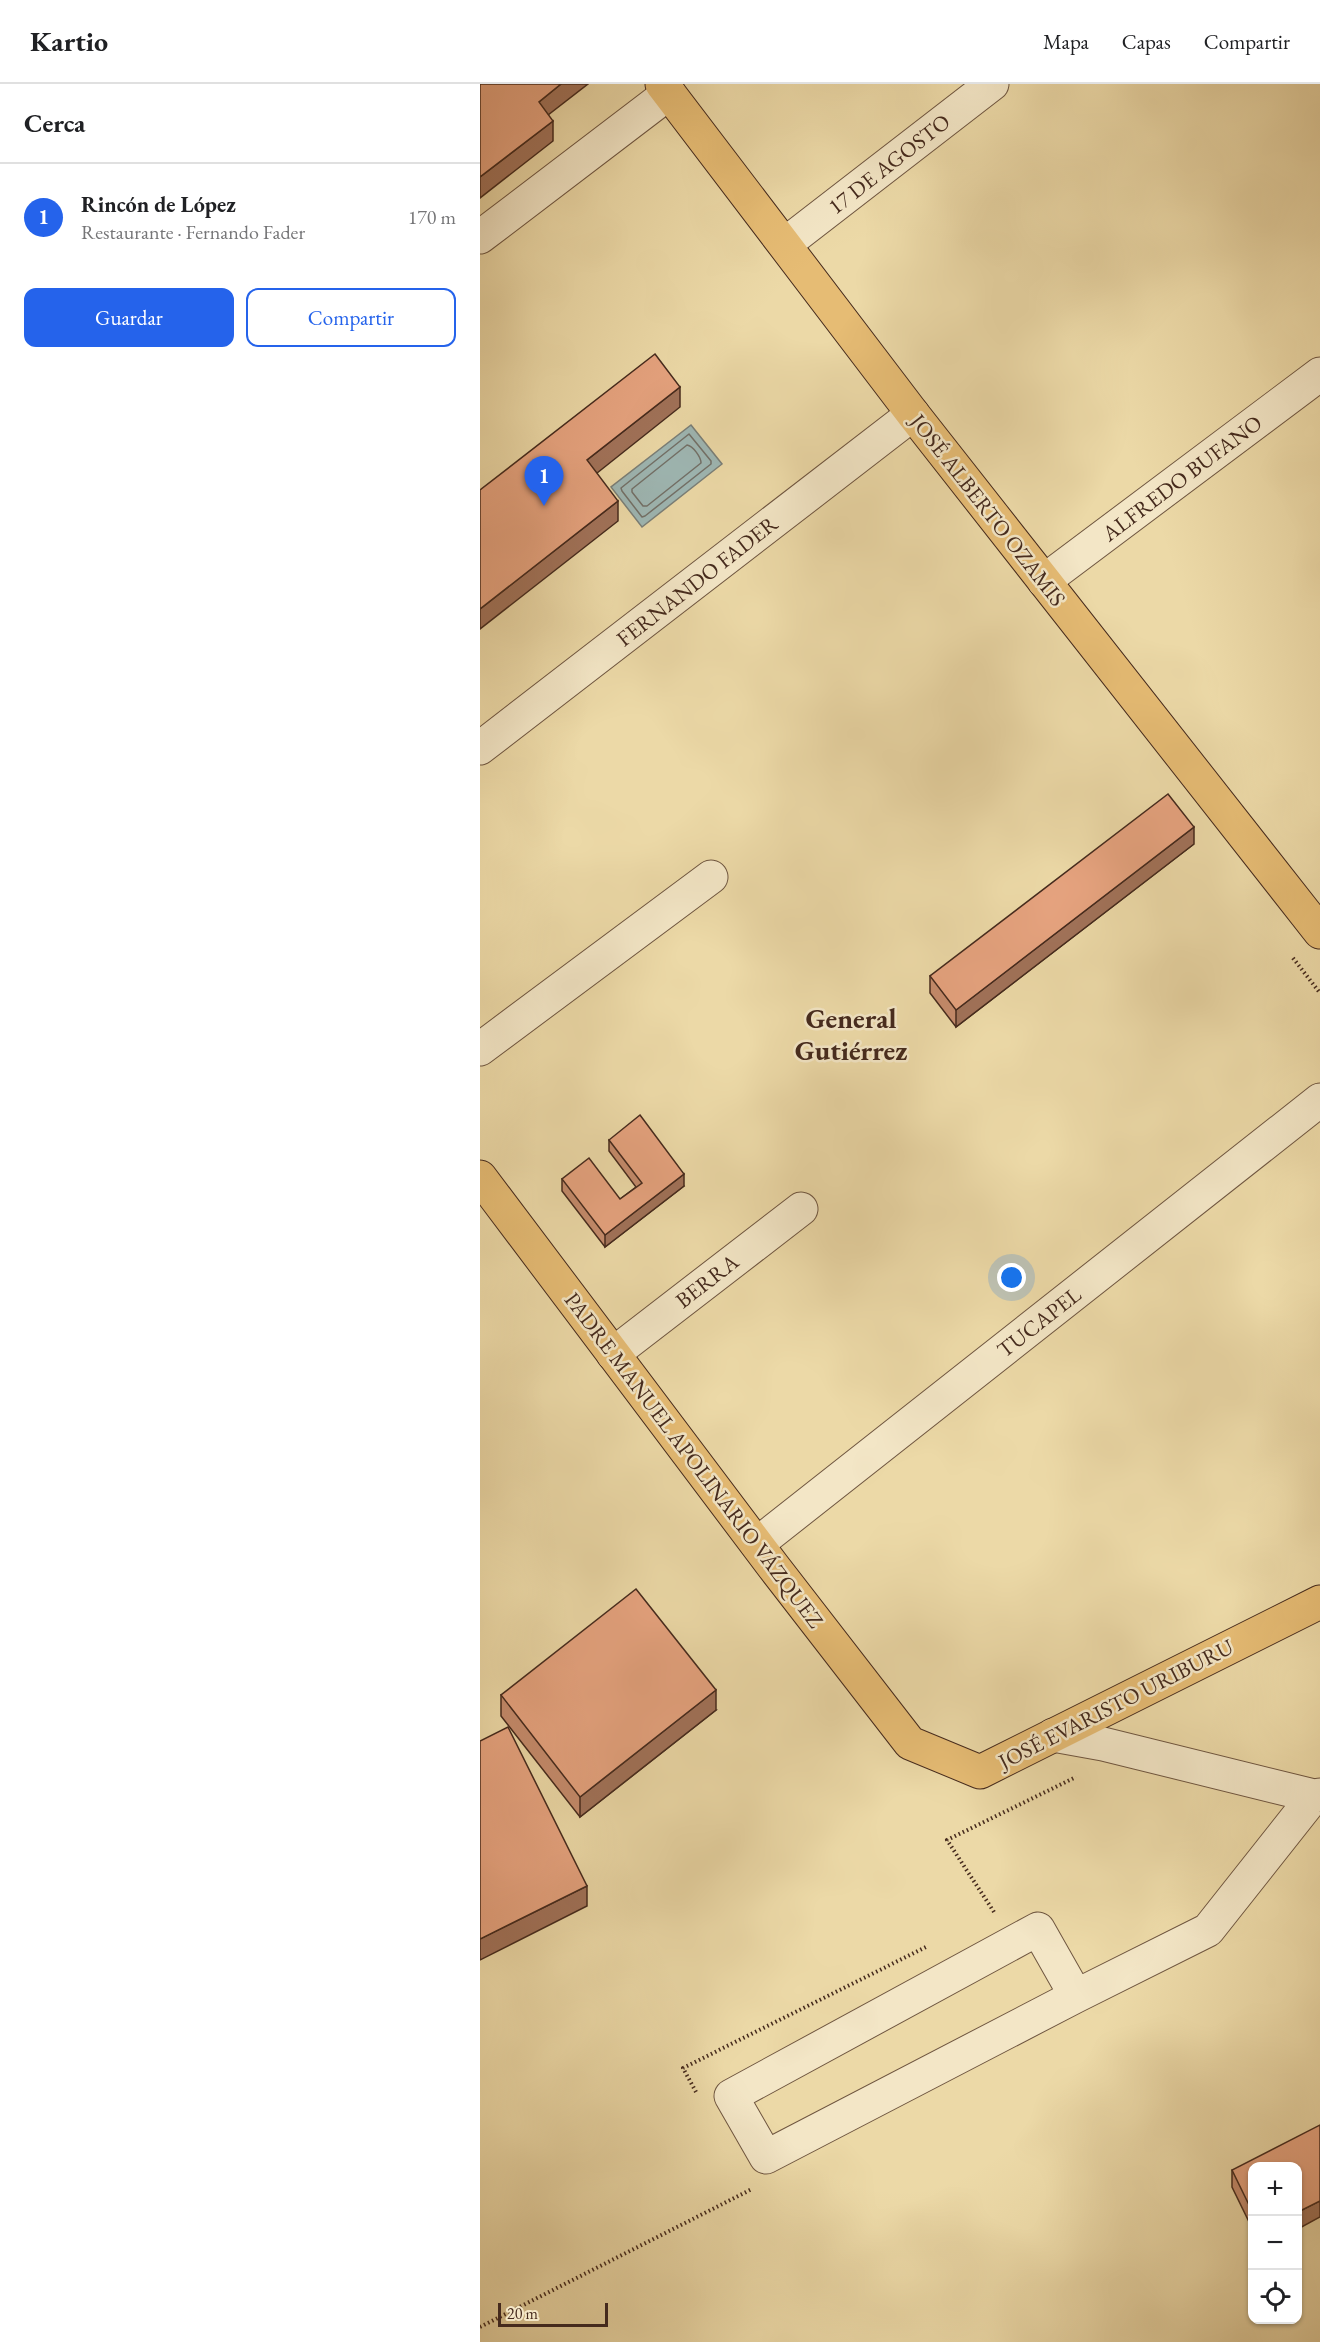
<!DOCTYPE html>
<html lang="es">
<meta charset="utf-8">
<style>
body{margin:0;font-family:"EB Garamond",serif;background:#f6f6f6;color:#202124}
.controls{position:absolute;right:18px;bottom:18px;display:grid;overflow:hidden;border-radius:12px;box-shadow:0 2px 4px #0004}
.controls button{width:54px;height:54px;display:grid;place-items:center;padding:0;border:0;border-bottom:2px solid #e0e0e0;background:#fff;color:#202124;font:30px sans-serif}
.scale{position:absolute;left:18px;bottom:15px;width:110px;box-sizing:border-box;padding-left:6px;border:3px solid #452a1d;border-top:0;font-size:16px;line-height:21px;white-space:nowrap;color:#452a1d;-webkit-text-stroke:4px #f3e6c6;paint-order:stroke}
.you{position:absolute;left:532px;top:1194px;width:21px;height:21px;margin:-15px;border:4px solid #fff;border-radius:50%;background:#1a73e8;box-shadow:0 0 0 9px #1a73e833}
.badge{display:grid;place-items:center;width:39px;height:39px;border-radius:50%;background:#2563eb;color:#fff;font-size:20px;font-weight:700}
.pin{position:absolute;translate:-50% -50px;filter:drop-shadow(0 2px 3px #0008)}
.pin::after{content:'';position:absolute;top:32px;width:21px;height:18px;background:inherit;clip-path:polygon(0 0,100% 0,50% 100%)}
.list{margin:0;padding:0;list-style:none}
h2{display:flex;justify-content:space-between;align-items:center;height:78px;margin:0;padding:0 24px;font-size:26px}
h2 small{font-size:20px;font-weight:400;color:#757577}
.list li{display:grid;grid-template-columns:39px 1fr auto;gap:18px;align-items:center;box-sizing:border-box;height:108px;padding:0 24px;border-top:2px solid #e0e0e0}
.list b{display:block;font-size:22px;white-space:nowrap}
.list p{margin:0;font-size:20px;white-space:nowrap;color:#757577}
.list em{font-size:20px;font-style:normal;color:#757577}
.actions{display:flex;gap:12px;padding:18px 24px}
.actions a{flex:1;padding:14px 0;border:2px solid #2563eb;border-radius:12px;text-align:center;font-size:21px;color:#2563eb}
.actions .main{background:#2563eb;color:#fff}
.icon{flex:none;width:33px;height:33px;fill:none;stroke:currentColor;stroke-width:2;stroke-linecap:round;stroke-linejoin:round}
.map{position:relative;flex:none;width:840px;height:2258px;overflow:hidden}
header{display:flex;align-items:center;gap:36px;box-sizing:border-box;height:84px;padding:0 30px;background:#fff;border-bottom:2px solid #e0e0e0}
header strong{font-size:28px}
nav{display:flex;gap:33px;margin-inline-start:auto;font-size:21px}
main{display:flex}
aside{flex:1;background:#fff}
.map>svg:first-child{display:block}
.water{fill:#9eb7b4;stroke:#7a7f78;stroke-width:1.5}
.lines{fill:none;stroke-linecap:round;stroke-linejoin:round}
.shore{stroke:#727068;stroke-width:1.5}
.minor-casing{stroke:#6f5640;stroke-width:35}
.major-casing{stroke:#452a1d;stroke-width:35}
.path{stroke:#452a1d;stroke-width:4;stroke-dasharray:1.5 3;stroke-linecap:butt}
.minor{stroke:#f3e6c6;stroke-width:33}
.major{stroke:#e6bc74;stroke-width:33}
.wall{fill:#c68c6d;stroke:#452a1d;stroke-width:1.5}
.shaded-wall{fill:#a17259;stroke:#452a1d;stroke-width:1.5}
.building{fill:#e6a37f;stroke:#452a1d;stroke-width:1.5}
.labels{text-anchor:middle;dominant-baseline:central;stroke-width:5;stroke-linejoin:round;paint-order:stroke}
.street-label{font-size:22px;fill:#452a1d;stroke:#f3e6c6}
.district-label{font-size:28px;font-weight:bold;fill:#452a1d;stroke:#f3e6c6}
</style>
<header>
<strong>Kartio</strong>
<nav><a>Mapa</a><a>Capas</a><a>Compartir</a></nav>
</header>
<main>
<aside>
<h2>Cerca<small></small></h2>
<ul class="list">
<li><span class="badge">1</span><div><b>Rincón de López</b><p>Restaurante · Fernando Fader</p></div><em>170 m</em></li>
</ul>
<div class="actions"><a class="main">Guardar</a><a>Compartir</a></div>
</aside>
<div class="map">
<svg width="840" height="2258" viewBox="0 0 840 2258">
<rect width="100%" height="100%" fill="#ecd9a7"/>
<filter id="stains"><feTurbulence type="fractalNoise" baseFrequency=".00333" numOctaves="4"/><feColorMatrix values="0 0 0 0 .2 0 0 0 0 .09 0 0 0 0 .02 0 0 0 .5 -.17"/></filter>
<radialGradient id="worn" r=".72"><stop offset=".6" stop-color="#630" stop-opacity="0"/><stop offset="1" stop-color="#630" stop-opacity=".3"/></radialGradient>
<!-- water -->
<path class="water" d="M211 341 242 380 162 443 131 403Z"/>
<g class="lines">
<!-- shore -->
<path class="shore" d="M209 350 231 377V380L165 432 162 433 142 407 141 404Z
M207 361C213 362 221 373 221 379L167 422H163L152 408V405Z"/>
<!-- minor casing -->
<g class="minor-casing">
<path id="minor" d="M0 153 189 9
M305 160 512 0
M564 497 840 290
M0 664 433 330
M0 965 231 793
M133 1270 321 1125
M277 1460 840 1016
M573 1651 623 1660 834 1712 840 1711
M596 1912 558 1845 251 2012 286 2073 596 1912 728 1846 834 1712"/>
</g>
<!-- major casing -->
<g class="major-casing">
<path id="major" d="M182 0 433 330 840 848
M0 1093 293 1482 430 1659 500 1688 840 1518"/>
</g>
<!-- path -->
<path class="path" d="M813 874 840 909
M514 1828 467 1756 596 1693
M216 2008 203 1984 446 1863
M0 2243 272 2105"/>
<!-- minor -->
<use href="#minor" class="minor"/>
<!-- major -->
<use href="#major" class="major"/>
</g>
<!-- wall -->
<path class="wall" d="M714 760 476 943 450 909V892Z
M129 1056 204 1102 125 1163 82 1107V1095L140 1115 156 1103 129 1067Z
M21 1611 236 1626 100 1733 21 1632Z
M772 2082V2144L752 2103V2086Z"/>
<!-- shaded-wall -->
<path class="shaded-wall" d="M81 0H108L59 38V18Z
M73 37V57L0 114V93Z
M200 303V323L107 397V376Z
M138 417V437L0 545V525Z
M714 743V760L476 943V926Z
M204 1090V1102L125 1163V1151Z
M236 1606V1626L100 1733V1713Z
M107 1802V1822L0 1876V1855Z
M840 2117V2133L818 2145V2128Z"/>
<!-- building -->
<path class="building" d="M0 0H81L59 18 73 37 0 93Z
M175 270 200 303 107 376 138 417 0 525V406Z
M688 710 714 743 476 926 450 892Z
M160 1031 204 1090 125 1151 82 1095 109 1074 140 1115 162 1099 129 1056Z
M156 1505 236 1606 100 1713 21 1611Z
M28 1643 107 1802 0 1855V1657Z
M840 2041V2117L818 2128V2082H772V2127L752 2086Z"/>
<g class="labels">
<!-- street labels -->
<g class="street-label">
<text transform="translate(409 80) rotate(-38)">17 DE AGOSTO</text>
<text transform="translate(702 394) rotate(-37)">ALFREDO BUFANO</text>
<text transform="translate(508 426) rotate(52)">JOSÉ ALBERTO OZAMIS</text>
<text transform="translate(217 497) rotate(-38)">FERNANDO FADER</text>
<text transform="translate(227 1197) rotate(-38)">BERRA</text>
<text transform="translate(559 1238) rotate(-38)">TUCAPEL</text>
<text transform="translate(214 1376) rotate(53)">PADRE MANUEL APOLINARIO VÁZQUEZ</text>
<text transform="translate(636 1620) rotate(-27)">JOSÉ EVARISTO URIBURU</text>
</g>
<!-- district labels -->
<g class="district-label">
<text x="371" y="934">General<tspan x="371" dy="32">Gutiérrez</tspan></text>
</g>
</g>
<rect width="100%" height="100%" filter="url(#stains)"/>
<rect width="100%" height="100%" fill="url(#worn)"/>
</svg>
<div class="controls">
<button>+</button>
<button>−</button>
<button><svg class="icon" aria-label="locate" viewBox="0 0 24 24"><circle cx="12" cy="12" r="6"/><path d="M12 2v4M12 18v4M2 12h4M18 12h4"/></svg></button>
</div>
<div class="scale">20 m</div>
<div class="you"></div>
<div class="pin badge" style="left:64px;top:422px">1</div>
</div>
</main>
